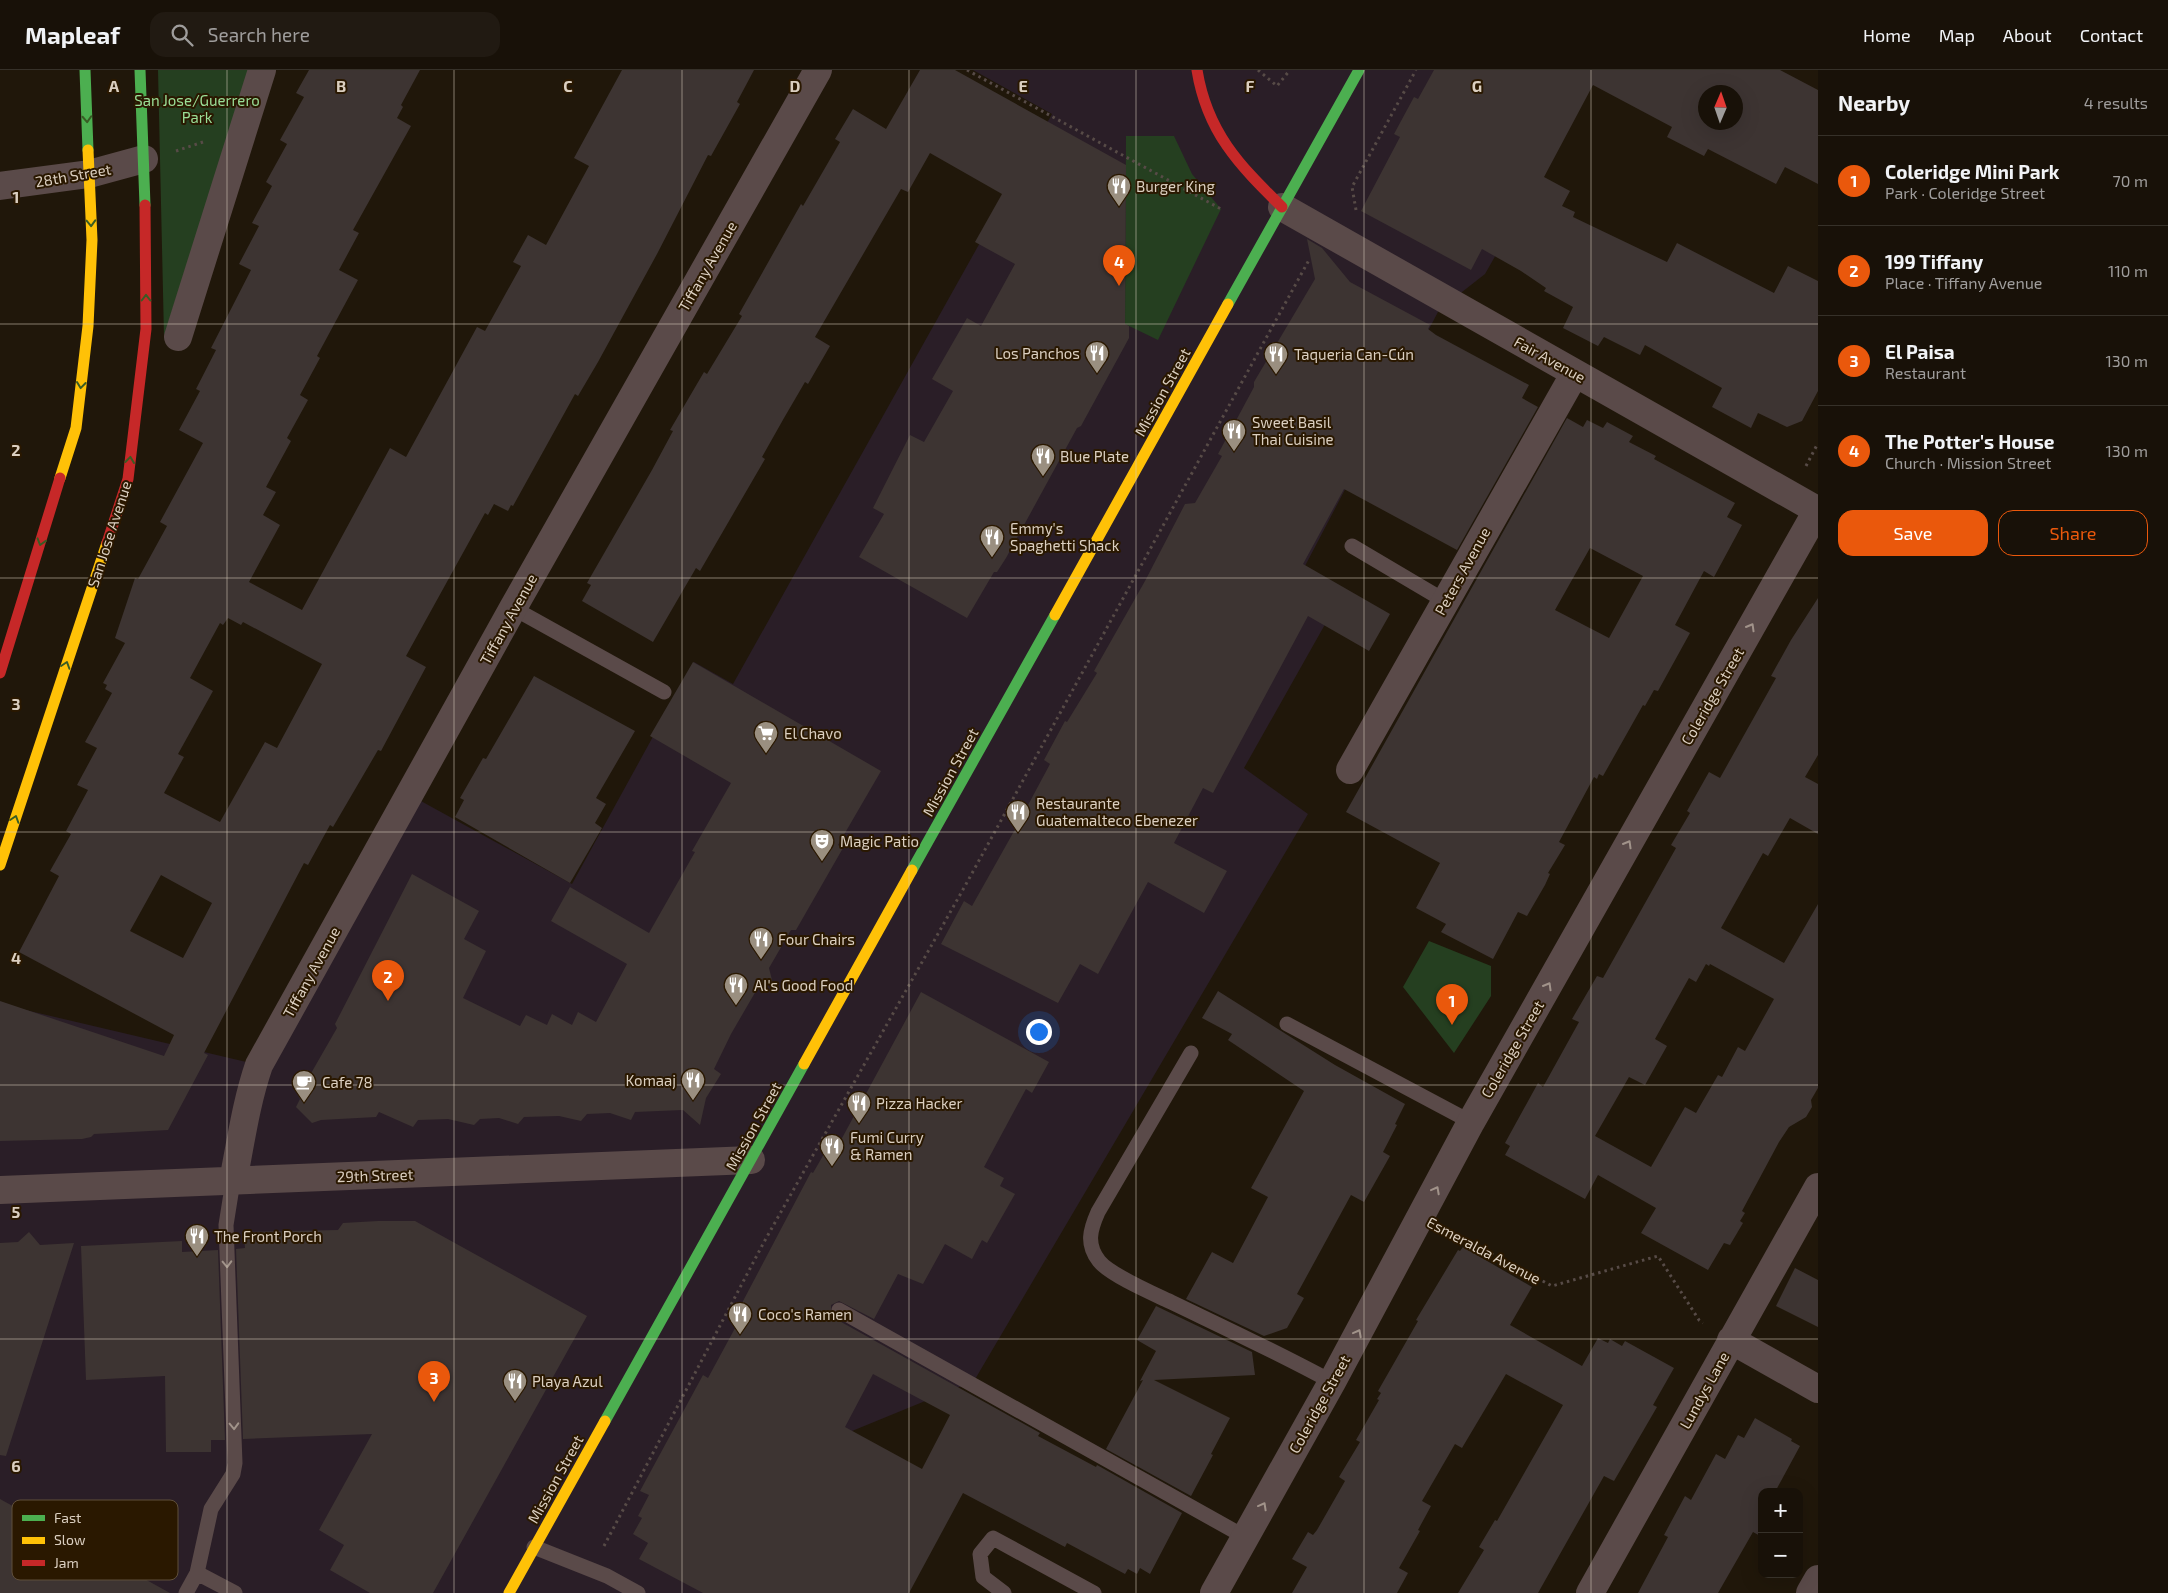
<!DOCTYPE html>
<meta charset="utf-8">
<style>
body{margin:0;font-family:"Exo 2",sans-serif;background:#211a12;color:#f1f3f6}
.controls{position:absolute;right:15px;bottom:15px;display:grid;overflow:hidden;border-radius:10px;box-shadow:0 5px 20px #0002}
.controls button{width:45px;height:45px;display:grid;place-items:center;padding:0;border:0;border-bottom:1px solid #363129;background:#181108;color:#f1f3f6;font:25px sans-serif}
.compass{position:absolute;left:1698px;top:15px;width:45px;height:45px;border-radius:50%;background:#181108;box-shadow:0 5px 20px #0002;rotate:2deg}
.you{position:absolute;left:1038px;top:961px;width:18px;height:18px;margin:-12px;border:4px solid #fff;border-radius:50%;background:#1a73e8;box-shadow:0 0 0 8px #1a73e833}
.badge{display:grid;place-items:center;width:32px;height:32px;border-radius:50%;background:#ea580c;color:#fff;font-size:16px;font-weight:700}
.pin{position:absolute;translate:-50% -41px;filter:drop-shadow(0 1px 2px #0008)}
.pin::after{content:'';position:absolute;top:26px;width:18px;height:15px;background:inherit;clip-path:polygon(0 0,100% 0,50% 100%)}
.list{margin:0;padding:0;list-style:none}
h2{display:flex;justify-content:space-between;align-items:center;height:65px;margin:0;padding:0 20px;font-size:21px}
h2 small{font-size:16px;font-weight:400;color:#9f9d9c}
.list li{display:grid;grid-template-columns:32px 1fr auto;gap:15px;align-items:center;box-sizing:border-box;height:90px;padding:0 20px;border-top:1px solid #363129}
.list b{display:block;font-size:19px;white-space:nowrap}
.list p{margin:0;font-size:16px;white-space:nowrap;color:#9f9d9c}
.list em{font-size:16px;font-style:normal;color:#9f9d9c}
.actions{display:flex;gap:10px;padding:15px 20px}
.actions a{flex:1;padding:11px 0;border:1px solid #ea580c;border-radius:15px;text-align:center;font-size:18px;color:#ea580c}
.actions .main{background:#ea580c;color:#fff}
.icon{flex:none;width:28px;height:28px;fill:none;stroke:currentColor;stroke-width:2;stroke-linecap:round;stroke-linejoin:round}
.map{position:relative;flex:none;width:1818px;height:1523px;overflow:hidden}
header{display:flex;align-items:center;gap:30px;box-sizing:border-box;height:70px;padding:0 25px;background:#181108;border-bottom:1px solid #363129}
header strong{font-size:24px}
nav{display:flex;gap:28px;margin-inline-start:auto;font-size:18px}
.search{width:350px;height:45px;background:#211a12;display:flex;align-items:center;gap:12px;box-sizing:border-box;padding:0 18px;border-radius:15px;color:#9f9d9c;font-size:19px}
main{display:flex}
aside{flex:1;background:#181108}
.map>svg:first-child{display:block}
.commercial{fill:#2a1e27}
.green{fill:#253f20}
.building{fill:#3d3432;fill-rule:evenodd}
.lines{fill:none;stroke-linecap:round;stroke-linejoin:round}
.path{stroke:#574b47;stroke-width:3;stroke-dasharray:2.5 4;stroke-linecap:butt}
.lane{stroke:#5a4a49;stroke-width:15}
.street{stroke:#5a4a49;stroke-width:28}
.fast{stroke:#4caf50;stroke-width:11}
.slow{stroke:#ffc107;stroke-width:11}
.jam{stroke:#c62828;stroke-width:11}
.oneway{stroke:#395c24}
.oneway2{stroke:#a1938a}
.grid{fill:none;stroke:#dbcfc0;stroke-width:1;stroke-opacity:0.55}
.labels{text-anchor:middle;dominant-baseline:central;stroke-width:4;stroke-linejoin:round;paint-order:stroke}
.park-label{font-size:15px;fill:#9ade96;stroke:#2a1800}
.street-label{font-size:15px;fill:#dbcfc0;stroke:#2a1800}
.poi-label{font-size:15px;fill:#dbcfc0;stroke:#2a1800;text-anchor:start}
.key{fill:#2a1800;stroke:#5f4f3a;stroke-width:1}
.key-label{font-size:14px;fill:#dbcfc0}
.grid-label{font-size:16px;text-anchor:middle;font-weight:bold;fill:#dbcfc0;stroke:#2a1800;stroke-width:4;stroke-linejoin:round;paint-order:stroke}
</style>
<header>
<strong>Mapleaf</strong>
<div class="search"><svg class="icon" aria-label="search" viewBox="0 0 24 24"><circle cx="10" cy="10" r="6"/><path d="M15 15l6 6"/></svg>Search here</div>
<nav><a>Home</a><a>Map</a><a>About</a><a>Contact</a></nav>
</header>
<main>
<div class="map">
<svg width="1818" height="1523" viewBox="0 0 1818 1523">
<rect width="100%" height="100%" fill="#20170a"/>
<!-- commercial -->
<path class="commercial" d="M973 0H1601L1485 204 1439 240 1294 517 1332 542 1244 698 1308 744 974 1311 852 1361 749 1523H0V934L259 995 410 725 572 814 694 592 733 614 1052 44Z"/>
<!-- green -->
<path class="green" d="M158 0H249L164 266Z
M1126 66H1174L1192 104 1221 139 1158 270 1125 254Z
M1429 871 1491 896V926L1454 983 1403 917Z"/>
<!-- building -->
<path class="building" d="M309 0H420L401 35 403 37 397 48 411 56 353 160 359 163 339 200 358 210 317 286 320 288 300 325 308 330 287 368 291 371 266 417 276 422 263 445 280 455 249 512 302 540 390 378 406 387 477 257 485 261 521 196 513 192 528 165 546 175 589 96 574 88 622 0H754L737 32 740 34 711 86 708 85 657 184 598 292 578 326 575 324 513 436 511 435 508 441 494 434 488 445 485 443 406 586 426 597 381 681 378 680 333 757 330 755 308 795 304 793 204 983 208 985 168 1060 94 1064 91 1067 82 1069 0 1071V931L164 986 174 965 19 882 59 806 50 801 71 764 66 761 88 720 77 715 97 678 85 672 112 623 105 619 107 615 103 613 125 573 115 568 135 508 138 509 167 456 160 452 203 373 179 360 200 321 196 319 216 280 211 278 251 200 239 194 259 156 252 153 272 116 266 112 287 74 280 70 304 27 296 23ZM228 548 241 555 243 552 322 594 277 678 265 672 220 752 164 723 184 687 178 684 213 621 190 608 220 553 223 555ZM161 805 212 833 183 888 130 861Z
M920 0H955L1126 95 1125 254 1129 256V268L1081 356 1077 358 1006 488 997 502H994L967 548 859 487 884 444 873 438 910 365 924 372 953 321 932 309 967 248 981 256 1015 194 975 172 1002 124 930 83 908 122 901 119 815 267 830 276 808 314 805 312 784 348 762 387 765 389 700 501 696 498 653 572 582 531 591 515 587 513 652 400 673 361 670 360 704 302 707 304 742 246 739 244 801 134 803 136 840 72 835 69 853 39 886 59Z
M1434 0H1780L1818 20V114L1785 97 1776 114 1708 79 1704 86 1667 67 1672 57 1593 15 1544 107 1570 121 1562 136 1575 142 1573 147 1667 192 1677 173 1774 223 1788 196 1818 211V321L1802 351 1787 357 1758 343 1751 358 1712 337 1722 318 1645 275 1640 285 1604 267 1598 276 1563 258 1573 237 1544 221 1546 218 1521 201 1482 179 1471 200 1361 141 1400 67 1394 64 1414 27 1418 29ZM1706 22H1736V52H1706Z
M1307 169 1322 178 1350 212 1430 255 1428 259 1436 265 1529 315 1522 328 1538 337 1457 480 1344 419 1303 494 1390 544 1369 581 1308 546 1213 723 1203 718 1174 773 1227 801 1204 843 1148 812 1098 904 1080 894 1058 933 941 874 964 831 972 836 1013 763 1050 694 1044 690 1065 651 1067 652 1097 603 1094 601 1145 511 1185 434 1195 433 1222 386 1218 384 1254 317V312L1315 209Z
M1567 348 1583 357 1587 350 1603 358 1607 352 1633 366 1629 372 1656 386 1654 389 1735 433 1727 447 1742 455 1714 507 1704 501 1675 555 1690 563 1658 621 1654 620 1645 636 1643 635 1603 706 1599 704 1597 709 1594 707 1559 772 1565 775 1548 803 1550 804 1545 815 1527 846 1518 842 1493 889 1441 862 1446 854 1416 838 1440 793 1346 742ZM1590 478 1643 506 1609 568 1555 540Z
M1818 528V685L1805 707 1818 714V764L1790 748 1768 786 1763 783 1721 858 1784 893 1818 834V1018L1811 1030 1812 1037 1806 1047 1789 1057 1779 1072 1742 1141 1745 1143 1740 1151 1743 1153 1730 1175 1724 1173 1708 1200 1641 1163 1656 1138 1598 1105 1585 1129 1505 1085 1510 1076 1505 1073 1538 1013 1543 1017 1579 952 1572 949 1597 906 1603 908 1676 778 1671 775 1690 743 1687 741 1709 702 1720 708 1776 608 1771 606 1791 570ZM1706 894 1709 896 1710 894 1774 929 1745 981 1738 977 1722 1007 1718 1005 1696 1043 1685 1037 1651 1097 1595 1066 1629 1007 1645 1015 1667 976 1655 969 1689 908 1696 912Z
M693 592 881 701 838 775 843 778 796 860H791L769 898 773 914H760L731 964 714 999 721 1004 706 1028 700 1055 683 1040 635 1042 631 1050 610 1043 587 1044 581 1051 559 1046 524 1047 518 1054 499 1048 480 1049 474 1055 448 1049 418 1050 413 1057 379 1042 376 1047 321 1050 312 1053 296 1037 300 1029 292 1013 306 1012 337 958 335 954 412 804 479 841 464 869 486 881 463 928 520 956 526 945 547 955 552 944 572 955 578 942 596 952 627 894 551 851 570 817 649 863 695 782 692 781 731 713 650 666Z
M534 606 635 661 596 728 606 734 595 753 602 758 570 813 455 747 464 730 460 728 483 688 486 689Z
M1218 921 1335 995 1405 1034 1395 1054 1397 1055 1383 1082 1390 1086 1364 1132 1351 1125 1297 1224 1304 1228 1287 1258 1264 1266 1186 1229 1212 1182 1233 1193 1268 1127 1251 1118 1304 1021 1228 970 1232 964 1202 948Z
M921 922 1049 992 1032 1023 1026 1019 984 1097 1004 1108 1000 1116 1015 1124 987 1173 982 1170 972 1189 945 1174 923 1214 898 1204 874 1249 839 1231 831 1235V1244L834 1248 1040 1363 1038 1366 1096 1397 1097 1395 1182 1443 1150 1504 1140 1498 1137 1504 1128 1499 1125 1504 1067 1473 1065 1477 963 1423 909 1523H703L639 1489 648 1473 633 1464 642 1448 638 1446 649 1425 640 1421 703 1305 708 1308 747 1236 742 1233 811 1102 813 1103 832 1070H841ZM873 1304 950 1345 922 1399 845 1357Z
M378 1151H415L587 1246 433 1523H370L330 1500 344 1475 319 1460 372 1364 243 1369 236 1179 245 1178 244 1162 338 1160 343 1153Z
M29 1162 40 1175 74 1173 6 1386 0 1385V1173L18 1172Z
M182 1171V1182L218 1180 225 1370H211V1382H166L165 1306 86 1310 81 1176Z
M1463 1177 1532 1217 1510 1255 1582 1296 1598 1268 1608 1273 1610 1269 1622 1276 1625 1271 1674 1298 1653 1335 1657 1337 1614 1411 1604 1406 1538 1523H1458L1484 1480 1479 1477 1495 1450 1497 1451 1563 1335 1506 1304 1462 1378 1455 1374 1422 1431 1431 1436 1418 1460 1420 1461 1399 1498 1408 1503 1397 1523H1292L1307 1497 1292 1489 1308 1462 1313 1465 1317 1460 1345 1411 1339 1407 1360 1372 1356 1370 1379 1330 1377 1329 1381 1323 1378 1321 1418 1251 1416 1250 1458 1180 1460 1181Z
M1795 1198 1818 1210V1257L1776 1236Z
M1156 1236 1252 1282 1255 1305 1154 1310 1230 1348 1211 1384 1213 1385 1191 1426 1106 1379 1143 1310 1140 1311 1156 1281 1137 1270Z
M1755 1348 1792 1369 1791 1371 1800 1376 1775 1422H1762V1467L1753 1462 1718 1523H1638L1668 1467 1664 1465 1685 1426 1691 1430 1716 1384 1725 1389 1738 1365 1744 1368Z
M0 1429 170 1523H0Z"/>
<g class="lines">
<!-- path -->
<path class="path" d="M967 0 1221 139
M1258 0 1277 16 1290 0
M176 81 203 72
M1356 140 1352 117 1416 0
M1806 396 1818 373
M1451 1162 1552 1216 1658 1186 1699 1250 1703 1253
M604 1476 764 1172 965 816 1309 190"/>
<!-- lane -->
<path class="lane" d="M1352 476 1445 531
M513 538 664 622
M1287 954 1471 1052
M1191 983 1098 1142C1090 1160 1086 1174 1099 1191 1110 1205 1154 1224 1171 1232 1225 1258 1279 1283 1332 1312
M839 1240 1245 1467
M534 1477 607 1506 638 1523
M197 1503 211 1439 233 1404 235 1393 226 1155 233 1111
M186 1523 197 1503 235 1523
M1004 1523 983 1507 980 1484 993 1468 1094 1523"/>
<!-- street -->
<path class="street" d="M0 116 89 104 144 89
M1282 137 1817 440
M178 267 262 0
M1350 700 1575 303
M233 1111C241 1071 246 1033 259 995L513 538 818 0
M0 1120 751 1090
M1731 1270 1818 1319
M1214 1523 1332 1312 1471 1052 1818 439
M1590 1523 1818 1117
M1810 1523 1818 1509"/>
<!-- fast -->
<path class="fast" d="M85 0 88 80
M140 0 145 135
M1228 234 1359 0
M912 800 1055 545
M605 1351 804 994"/>
<!-- slow -->
<path class="slow" d="M60 408 76 358 88 256 92 170 88 80
M1055 545 1228 234
M0 795 107 473
M804 994 912 800
M509 1523 605 1351"/>
<!-- jam -->
<path class="jam" d="M1197 0C1207 62 1239 95 1282 137
M107 473 128 409 146 259 145 135
M0 603 60 408"/>
</g>
<!-- one-way arrows -->
<defs><path id="oneway-chevron" d="M-2-3.5L2.5 0L-2 3.5" fill="none" stroke-width="1.6" stroke-linecap="round" stroke-linejoin="round" transform="scale(1.25)"/></defs>
<g class="oneway">
<use href="#oneway-chevron" transform="translate(87 49) rotate(87)"/>
<use href="#oneway-chevron" transform="translate(91 153) rotate(88)"/>
<use href="#oneway-chevron" transform="translate(146 228) rotate(-90)"/>
<use href="#oneway-chevron" transform="translate(81 315) rotate(97)"/>
<use href="#oneway-chevron" transform="translate(130 390) rotate(-83)"/>
<use href="#oneway-chevron" transform="translate(41 472) rotate(107)"/>
<use href="#oneway-chevron" transform="translate(66 595) rotate(-72)"/>
<use href="#oneway-chevron" transform="translate(15 749) rotate(-72)"/>
</g>
<g class="oneway2">
<use href="#oneway-chevron" transform="translate(1751 557) rotate(-60)"/>
<use href="#oneway-chevron" transform="translate(1628 774) rotate(-60)"/>
<use href="#oneway-chevron" transform="translate(1548 916) rotate(-60)"/>
<use href="#oneway-chevron" transform="translate(1436 1120) rotate(-62)"/>
<use href="#oneway-chevron" transform="translate(227 1194) rotate(88)"/>
<use href="#oneway-chevron" transform="translate(1358 1263) rotate(-62)"/>
<use href="#oneway-chevron" transform="translate(234 1356) rotate(88)"/>
<use href="#oneway-chevron" transform="translate(1263 1436) rotate(-61)"/>
</g>
<!-- grid -->
<path class="grid" d="M227 0V1523M454 0V1523M682 0V1523M909 0V1523M1136 0V1523M1364 0V1523M1591 0V1523M0 254H1818M0 508H1818M0 762H1818M0 1015H1818M0 1269H1818"/>
<!-- icons -->
<defs>
<g id="restaurant-pin" transform="scale(1.25)"><path d="M0 17L-7.5 6A9.5 9.5 0 1 1 7.5 6Z" fill="#9a8f80" stroke="#2a1800"/><path d="M-5-6h1v4h1v-4h1v4h1v-4h1v5L-1.5 .5V6h-2V.5L-5-1ZM5-6V6H3V1.5H1.5Q1.5-4 5-6Z" fill="#fff"/></g>
<g id="supermarket-pin" transform="scale(1.25)"><path d="M0 17L-7.5 6A9.5 9.5 0 1 1 7.5 6Z" fill="#9a8f80" stroke="#2a1800"/><path d="M-6-5.5h2.5l.6 2H6L4.5 2H-2.5L-4.4-4H-6ZM-1.5 3.2a1.3 1.3 0 1 0 .1 0ZM3 3.2a1.3 1.3 0 1 0 .1 0Z" fill="#fff"/></g>
<g id="theatre-pin" transform="scale(1.25)"><path d="M0 17L-7.5 6A9.5 9.5 0 1 1 7.5 6Z" fill="#9a8f80" stroke="#2a1800"/><path d="M-5-5.5Q0-4 5-5.5V0Q5 5 0 6Q-5 5-5 0ZM-3.3-2.5H-1v1.5H-3.3ZM1-2.5H3.3v1.5H1ZM-2.8 1Q0 5.5 2.8 1Z" fill="#fff"/></g>
<g id="cafe-pin" transform="scale(1.25)"><path d="M0 17L-7.5 6A9.5 9.5 0 1 1 7.5 6Z" fill="#9a8f80" stroke="#2a1800"/><path d="M-5.5-4.5H6V0H3Q3 3.5 0 3.5H-2.5Q-5.5 3.5-5.5 0ZM3-3.2v2h1.7v-2ZM-6 4.5H4V6H-6Z" fill="#fff"/></g>
</defs>
<g fill-rule="evenodd">
<use href="#restaurant-pin" x="1119" y="116"/>
<use href="#restaurant-pin" x="1097" y="283"/>
<use href="#restaurant-pin" x="1276" y="284"/>
<use href="#restaurant-pin" x="1234" y="361"/>
<use href="#restaurant-pin" x="1043" y="386"/>
<use href="#restaurant-pin" x="992" y="467"/>
<use href="#supermarket-pin" x="766" y="663"/>
<use href="#restaurant-pin" x="1018" y="742"/>
<use href="#theatre-pin" x="822" y="771"/>
<use href="#restaurant-pin" x="761" y="869"/>
<use href="#restaurant-pin" x="736" y="915"/>
<use href="#restaurant-pin" x="693" y="1010"/>
<use href="#cafe-pin" x="304" y="1012"/>
<use href="#restaurant-pin" x="859" y="1033"/>
<use href="#restaurant-pin" x="832" y="1076"/>
<use href="#restaurant-pin" x="197" y="1166"/>
<use href="#restaurant-pin" x="740" y="1244"/>
<use href="#restaurant-pin" x="515" y="1311"/>
</g>
<g class="labels">
<!-- park labels -->
<g class="park-label">
<text x="197" y="30">San Jose/Guerrero<tspan x="197" dy="17">Park</tspan></text>
</g>
<!-- street labels -->
<g class="street-label">
<text transform="translate(73 105) rotate(-10)">28th Street</text>
<text transform="translate(707 196) rotate(-60)">Tiffany Avenue</text>
<text transform="translate(1550 289) rotate(29)">Fair Avenue</text>
<text transform="translate(1162 322) rotate(-61)">Mission Street</text>
<text transform="translate(109 464) rotate(-72)">San Jose Avenue</text>
<text transform="translate(1462 501) rotate(-61)">Peters Avenue</text>
<text transform="translate(508 549) rotate(-61)">Tiffany Avenue</text>
<text transform="translate(1712 626) rotate(-60)">Coleridge Street</text>
<text transform="translate(950 702) rotate(-61)">Mission Street</text>
<text transform="translate(311 902) rotate(-61)">Tiffany Avenue</text>
<text transform="translate(1512 979) rotate(-60)">Coleridge Street</text>
<text transform="translate(753 1056) rotate(-61)">Mission Street</text>
<text transform="translate(375 1105) rotate(-2)">29th Street</text>
<text transform="translate(1484 1180) rotate(28)">Esmeralda Avenue</text>
<text transform="translate(1704 1320) rotate(-61)">Lundys Lane</text>
<text transform="translate(1319 1334) rotate(-61)">Coleridge Street</text>
<text transform="translate(555 1409) rotate(-61)">Mission Street</text>
</g>
<!-- poi labels -->
<g class="poi-label">
<text x="1136" y="116">Burger King</text>
<text x="1080" y="283" text-anchor="end">Los Panchos</text>
<text x="1294" y="284">Taqueria Can-Cún</text>
<text x="1252" y="352">Sweet Basil<tspan x="1252" dy="17">Thai Cuisine</tspan></text>
<text x="1060" y="386">Blue Plate</text>
<text x="1010" y="458">Emmy's<tspan x="1010" dy="17">Spaghetti Shack</tspan></text>
<text x="784" y="663">El Chavo</text>
<text x="1036" y="733">Restaurante<tspan x="1036" dy="17">Guatemalteco Ebenezer</tspan></text>
<text x="840" y="771">Magic Patio</text>
<text x="778" y="869">Four Chairs</text>
<text x="754" y="915">Al's Good Food</text>
<text x="676" y="1010" text-anchor="end">Komaaj</text>
<text x="322" y="1012">Cafe 78</text>
<text x="876" y="1033">Pizza Hacker</text>
<text x="850" y="1067">Fumi Curry<tspan x="850" dy="17">&amp; Ramen</tspan></text>
<text x="214" y="1166">The Front Porch</text>
<text x="758" y="1244">Coco's Ramen</text>
<text x="532" y="1311">Playa Azul</text>
</g>
</g>
<!-- legend -->
<rect x="12" y="1430" width="166" height="80" rx="8" class="key"/>
<rect x="22" y="1445" width="23" height="6" fill="#4caf50"/>
<rect x="22" y="1467" width="23" height="7" fill="#ffc107"/>
<rect x="22" y="1490" width="23" height="6" fill="#c62828"/>
<g class="key-label">
<text x="54" y="1453">Fast</text>
<text x="54" y="1475">Slow</text>
<text x="54" y="1498">Jam</text>
</g>
<g class="grid-label">
<text x="114" y="22">A</text>
<text x="341" y="22">B</text>
<text x="568" y="22">C</text>
<text x="795" y="22">D</text>
<text x="1023" y="22">E</text>
<text x="1250" y="22">F</text>
<text x="1477" y="22">G</text>
<text x="16" y="133">1</text>
<text x="16" y="386">2</text>
<text x="16" y="640">3</text>
<text x="16" y="894">4</text>
<text x="16" y="1148">5</text>
<text x="16" y="1402">6</text>
</g>
</svg>
<div class="controls">
<button>+</button>
<button>−</button>
</div>
<svg class="compass" viewBox="-18 -18 36 36"><path d="M0-13l5 13h-10z" fill="#e53935"/><path d="M0 13l5-13h-10z" fill="#9f9d9c"/></svg>
<div class="you"></div>
<div class="pin badge" style="left:1452px;top:955px">1</div>
<div class="pin badge" style="left:388px;top:931px">2</div>
<div class="pin badge" style="left:434px;top:1332px">3</div>
<div class="pin badge" style="left:1119px;top:216px">4</div>
</div>
<aside>
<h2>Nearby<small>4 results</small></h2>
<ul class="list">
<li><span class="badge">1</span><div><b>Coleridge Mini Park</b><p>Park · Coleridge Street</p></div><em>70 m</em></li>
<li><span class="badge">2</span><div><b>199 Tiffany</b><p>Place · Tiffany Avenue</p></div><em>110 m</em></li>
<li><span class="badge">3</span><div><b>El Paisa</b><p>Restaurant</p></div><em>130 m</em></li>
<li><span class="badge">4</span><div><b>The Potter's House</b><p>Church · Mission Street</p></div><em>130 m</em></li>
</ul>
<div class="actions"><a class="main">Save</a><a>Share</a></div>
</aside>
</main>
